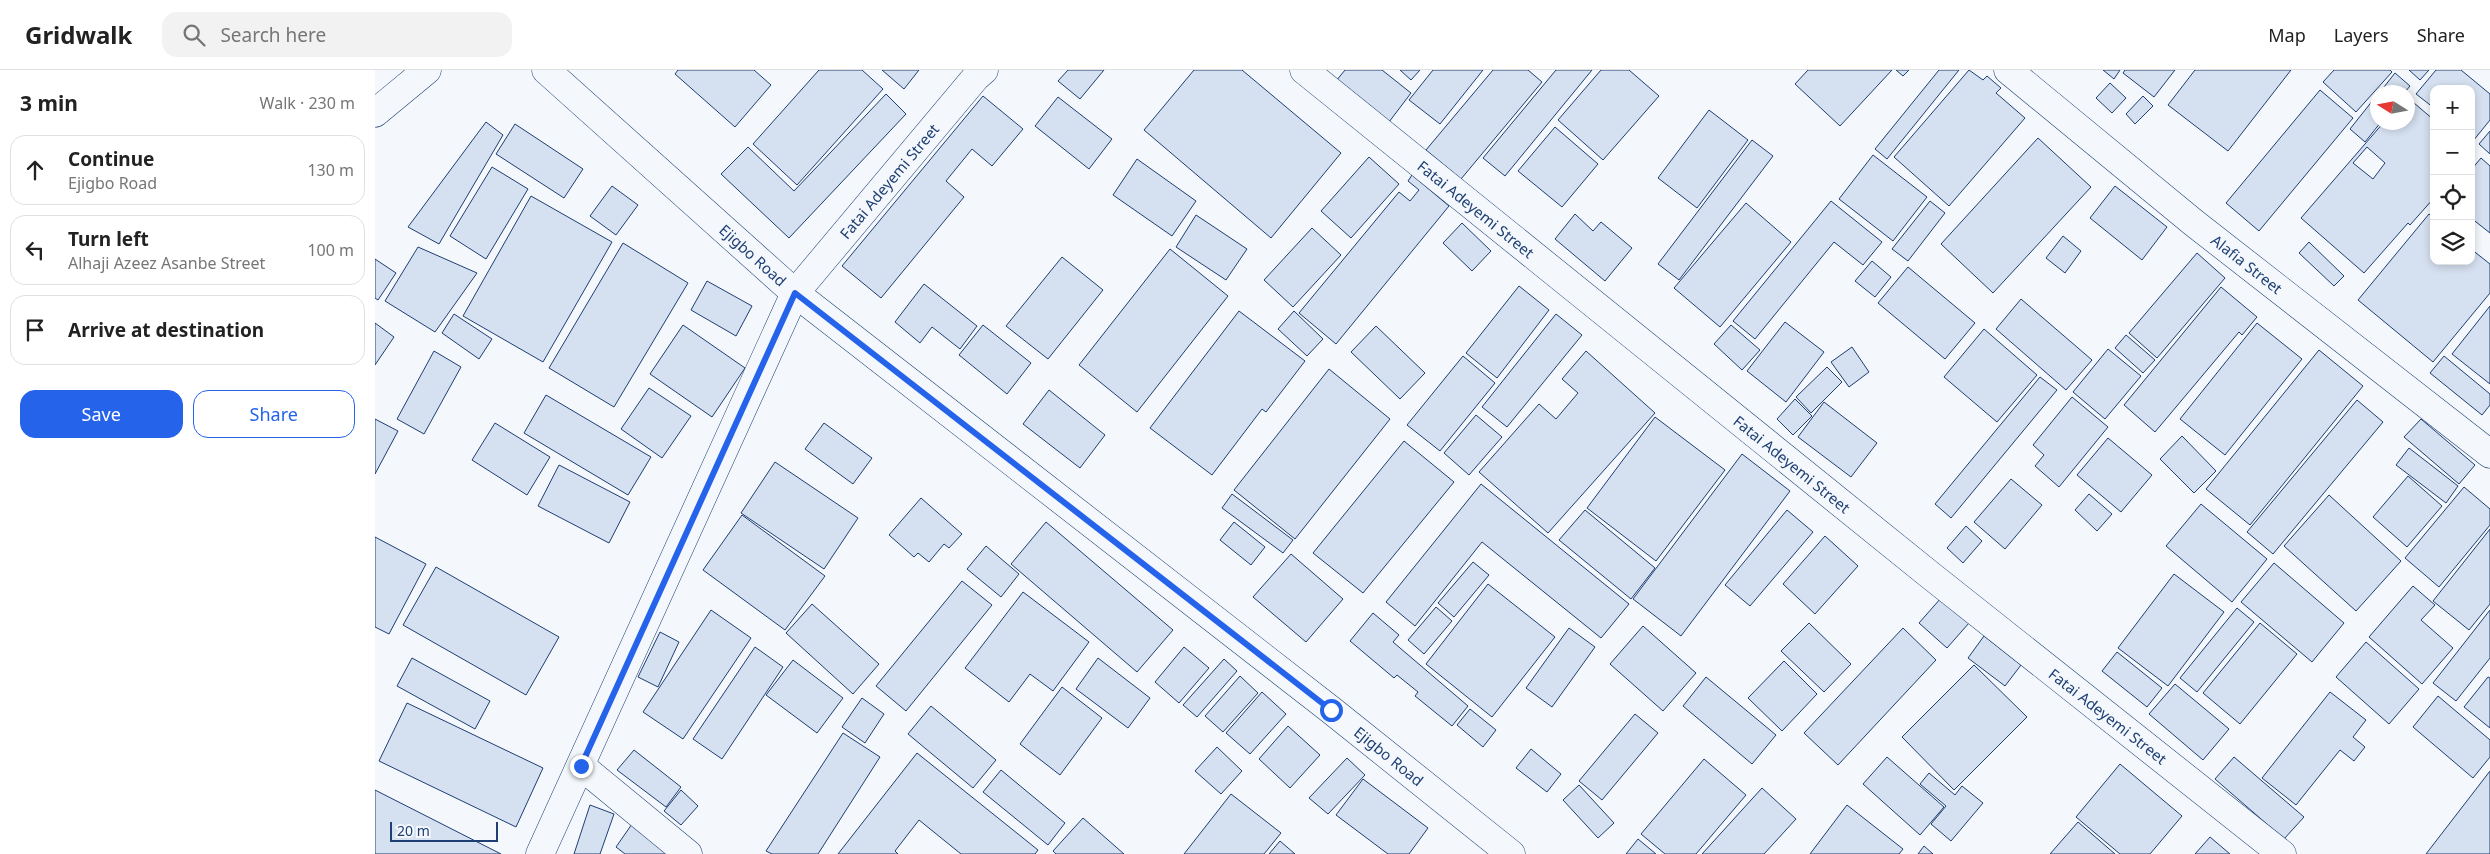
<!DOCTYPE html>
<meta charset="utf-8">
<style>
body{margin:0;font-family:"Noto Sans",sans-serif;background:#f2f2f2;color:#222}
.controls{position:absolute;right:15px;top:15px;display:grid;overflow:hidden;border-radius:10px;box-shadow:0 2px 8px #0003}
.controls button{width:45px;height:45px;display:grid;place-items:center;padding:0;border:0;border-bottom:1px solid #e0e0e0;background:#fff;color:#222;font:25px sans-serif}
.compass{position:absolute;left:1995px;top:15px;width:45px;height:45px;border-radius:50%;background:#fff;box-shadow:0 2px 8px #0003;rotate:281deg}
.scale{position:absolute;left:15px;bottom:12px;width:108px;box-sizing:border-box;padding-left:5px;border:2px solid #1d3f73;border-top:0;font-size:14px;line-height:18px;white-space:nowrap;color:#1d3f73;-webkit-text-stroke:4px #f4f7fb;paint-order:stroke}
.stop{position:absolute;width:15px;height:15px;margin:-11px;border:4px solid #2563eb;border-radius:50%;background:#fff}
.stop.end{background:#2563eb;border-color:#fff;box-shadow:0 1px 5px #0008}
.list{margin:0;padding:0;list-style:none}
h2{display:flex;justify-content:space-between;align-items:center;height:65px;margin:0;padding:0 20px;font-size:21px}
h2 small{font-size:16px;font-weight:400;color:#767676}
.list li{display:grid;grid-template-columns:32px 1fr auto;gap:15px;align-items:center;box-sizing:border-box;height:70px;margin:0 10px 10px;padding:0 10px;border:1px solid #e0e0e0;border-radius:15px}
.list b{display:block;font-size:19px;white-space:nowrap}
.list p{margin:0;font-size:16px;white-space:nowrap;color:#767676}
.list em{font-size:16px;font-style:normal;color:#767676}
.actions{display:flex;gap:10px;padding:15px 20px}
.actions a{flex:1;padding:11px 0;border:1px solid #2563eb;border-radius:15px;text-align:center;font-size:18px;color:#2563eb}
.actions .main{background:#2563eb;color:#fff}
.icon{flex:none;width:28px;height:28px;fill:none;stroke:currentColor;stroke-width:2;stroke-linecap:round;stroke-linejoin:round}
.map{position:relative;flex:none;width:2115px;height:784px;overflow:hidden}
header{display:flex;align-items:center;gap:30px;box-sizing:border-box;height:70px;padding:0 25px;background:#fff;border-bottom:1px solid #e0e0e0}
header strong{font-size:24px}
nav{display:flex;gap:28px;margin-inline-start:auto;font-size:18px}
.search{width:350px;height:45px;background:#f2f2f2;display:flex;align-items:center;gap:12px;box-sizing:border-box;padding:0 18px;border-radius:15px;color:#767676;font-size:19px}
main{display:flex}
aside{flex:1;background:#fff}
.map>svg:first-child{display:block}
.building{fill:#d5e0f0;stroke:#1d3f73;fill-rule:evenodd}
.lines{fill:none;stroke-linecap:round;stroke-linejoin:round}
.street-casing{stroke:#1d3f73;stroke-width:29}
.secondary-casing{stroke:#1d3f73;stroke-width:29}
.street{stroke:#f4f7fb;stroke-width:28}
.secondary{stroke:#f4f7fb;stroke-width:28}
.route{stroke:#2563eb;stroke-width:6}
.labels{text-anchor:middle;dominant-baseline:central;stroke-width:4;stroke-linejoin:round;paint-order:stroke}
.street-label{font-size:15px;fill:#1d3f73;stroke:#f4f7fb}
</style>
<header>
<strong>Gridwalk</strong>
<div class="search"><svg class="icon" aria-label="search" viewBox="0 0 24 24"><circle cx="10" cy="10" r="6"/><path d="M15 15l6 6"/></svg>Search here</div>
<nav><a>Map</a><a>Layers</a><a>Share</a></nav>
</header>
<main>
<aside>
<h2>3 min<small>Walk · 230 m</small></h2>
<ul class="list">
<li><svg class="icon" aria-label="ahead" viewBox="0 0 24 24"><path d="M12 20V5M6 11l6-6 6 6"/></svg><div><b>Continue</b><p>Ejigbo Road</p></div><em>130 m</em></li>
<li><svg class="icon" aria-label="left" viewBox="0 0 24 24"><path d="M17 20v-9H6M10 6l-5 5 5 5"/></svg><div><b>Turn left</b><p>Alhaji Azeez Asanbe Street</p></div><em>100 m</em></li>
<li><svg class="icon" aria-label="arrive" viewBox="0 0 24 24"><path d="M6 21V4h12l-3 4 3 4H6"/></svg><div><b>Arrive at destination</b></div></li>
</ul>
<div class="actions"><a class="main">Save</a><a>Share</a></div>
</aside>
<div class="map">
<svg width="2115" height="784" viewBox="0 0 2115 784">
<rect width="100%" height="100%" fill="#f4f7fb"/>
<!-- building -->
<path class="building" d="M303 0H379L396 15 360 57 300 4Z
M444 0H487L508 19 422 115 378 74Z
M507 0H544L529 19Z
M693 0H729L705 29 683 11Z
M819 0H867L966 83 896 168 769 60Z
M970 0H1007L1036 23 1014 52 961 11Z
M1025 0H1045L1036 10Z
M1058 0H1108L1065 54 1034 30Z
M1118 0H1153L1167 12 1086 109 1051 80Z
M1181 0H1217L1130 106 1108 88Z
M1226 0H1254L1284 26 1228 90 1183 50Z
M1433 0H1517L1465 56 1420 14Z
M1521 0H1534L1528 6Z
M1564 0H1584L1512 89 1500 79Z
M1594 0 1608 10 1612 6 1626 18 1621 23 1650 48 1574 136 1519 87Z
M1728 0H1745L1739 9Z
M1750 0H1800L1779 27 1748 3Z
M1820 0H1916L1853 81 1793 35Z
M1959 0H2015L2017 2 1981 42 1948 12Z
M2034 0H2054L2045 10Z
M2061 0H2086L2115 24V50L2098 71 2096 69V19H2059V38L2041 24Z
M2020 3 2035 16 2030 22H2005Z
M1735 13 1751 28 1737 43 1721 28Z
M1945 20 1978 48 1884 161 1851 133Z
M511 24 531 44 414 168 346 104 373 77 419 121Z
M2002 25V52H2006L1990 72 1975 59Z
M608 26 648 59 617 96 597 79 571 111 589 127 506 228 467 196Z
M1768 26 1778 36 1760 54 1751 44Z
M683 27 737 69 714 99 660 56Z
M2032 27 2059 50V128L2035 155 2033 153 1989 203 1926 148 2009 52H2032ZM1992 77 2010 93 1998 109 1978 93Z
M1334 40 1373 70 1322 138 1283 108Z
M111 52 128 65 64 174 33 157Z
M140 54 208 99 189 128 121 84Z
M1180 57 1223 94 1187 137 1143 101Z
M2115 61V84L2104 74Z
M1663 68 1716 117 1618 223 1566 174Z
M1377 70 1398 86 1304 210 1283 194Z
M1498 85 1552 127 1518 171 1464 129Z
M994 87 1024 114 976 168 946 141Z
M2106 88 2115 96V163L2096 148V100Z
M762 89 821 131 797 166 738 125Z
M117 97 153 119 111 189 75 166Z
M1037 105 1074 136 961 274 924 243 1024 122 1035 131 1044 120 1033 111Z
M237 116 263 135 241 165 215 146Z
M1740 116 1792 157 1767 190 1715 148Z
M156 126 237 172 168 292 88 246Z
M1456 131 1507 172 1488 195 1459 172 1380 269 1358 251Z
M1555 131 1570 143 1533 191 1517 179Z
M1371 133 1416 172 1345 257 1299 218Z
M1200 144 1218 161 1226 152 1257 178 1230 211 1180 169Z
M2054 144 2059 148V191H2096V179L2115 194V223L2058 292 1983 230Z
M821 145 872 179 851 210 801 177Z
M1087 153 1116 181 1097 201 1068 173Z
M937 158 966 185 918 237 889 210Z
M1688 166 1706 181 1690 203 1671 188Z
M1934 172 1969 206 1959 216 1924 183Z
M248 173 313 213 239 337 174 298Z
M43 177 102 203 60 262 10 231Z
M795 179 853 226 762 342 704 295Z
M1822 183 1850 208 1782 288 1754 263Z
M687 187 728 220 673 289 631 256Z
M0 189 21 203 3 230 0 228Z
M1497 191 1516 207 1500 227 1480 211Z
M1533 197 1600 253 1570 289 1503 233Z
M332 211 377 236 361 266 316 240Z
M549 214 602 256 585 279 557 257 545 273 520 252Z
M1144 216 1174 240 1122 308 1091 283Z
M1846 217 1882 247 1867 265 1864 262 1780 362 1749 335Z
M1646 229 1717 290 1691 320 1621 259Z
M2115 236V314L2077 284Z
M864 241 930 291 891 342 887 339 837 405 775 358Z
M919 241 948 269 932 286 903 259Z
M79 244 117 269 104 289 67 263Z
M1181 244 1207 265 1132 357 1107 337Z
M1410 252 1449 282 1411 332 1372 301Z
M0 253 19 267 0 295Z
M1882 253 1927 289 1850 385 1805 349Z
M308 255 370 298 337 347 275 304Z
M608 255 656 293 632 324 584 285Z
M1356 255 1385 280 1367 300 1339 274Z
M1001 256 1050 303 1025 329 976 282Z
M1609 259 1662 305 1622 352 1569 307Z
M1751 265 1780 290 1768 303 1740 278Z
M1477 277 1494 302 1474 317 1456 292Z
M1733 279 1766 306 1730 349 1698 322Z
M1944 280 1988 316 1875 455 1831 419Z
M59 281 86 297 49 364 22 349Z
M1211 281 1280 343 1173 463 1104 402 1164 334 1181 349 1203 323 1187 309Z
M1088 286 1120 313 1065 381 1032 355Z
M2069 286 2115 324V335L2107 345 2055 303Z
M1452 297 1467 312 1436 343 1421 327Z
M954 299 1015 349 920 469 859 420Z
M1665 307 1682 320 1576 448 1560 434Z
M274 318 316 346 287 388 246 359Z
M674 320 730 365 705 398 648 354Z
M171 325 276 387 253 425 149 363Z
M1697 327 1733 357 1684 417 1660 396 1669 385 1658 375Z
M1420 329 1437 346 1418 365 1402 349Z
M1982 330 2008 352 1898 484 1872 462Z
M1449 332 1502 373 1476 407 1423 367Z
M1101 345 1127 367 1094 405 1069 383Z
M1280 347 1350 400 1281 491 1212 438Z
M0 349 23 361 0 404Z
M2046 349 2100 395 2084 414 2029 367Z
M120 353 175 387 152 425 97 390Z
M449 353 497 388 478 414 430 379Z
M1807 366 1841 401 1819 423 1785 389Z
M1733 368 1777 405 1746 442 1702 405Z
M1029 371 1079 412 988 523 938 483Z
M2034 378 2083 416 2071 433 2021 395Z
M1367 384 1415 421 1306 566 1258 529Z
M400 392 483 448 449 499 366 443Z
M184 395 255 432 234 473 163 436Z
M2033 406 2067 436 2032 477 1998 447Z
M1636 409 1667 435 1630 479 1599 452Z
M1106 414 1254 534 1226 568 1107 472 1040 556 1011 532Z
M2089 417 2115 439V455L2064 517 2030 488Z
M857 424 918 470 908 483 847 438Z
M1714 424 1737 444 1722 461 1700 440Z
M1954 425 2026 491 1981 541 1909 476Z
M546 428 587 464 574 478 569 474 554 492 543 483 539 487 514 465Z
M1826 434 1892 489 1857 532 1791 476Z
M1210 440 1280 498 1256 529 1184 470Z
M1412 440 1438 462 1375 536 1350 515Z
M367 445 450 506 410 560 328 500Z
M671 452 798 560 762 602 636 494Z
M859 452 890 477 876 495 845 470Z
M1591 456 1607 471 1588 493 1572 478Z
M2115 459V534L2094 560 2058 531Z
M1450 466 1483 496 1440 544 1408 514Z
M0 467 51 494 14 564 0 557Z
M611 476 644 504 626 527 592 499Z
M916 484 968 529 931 572 878 527Z
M1098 492 1114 505 1079 547 1063 533Z
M1899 493 1969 553 1937 592 1866 532Z
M61 497 184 567 151 625 28 555Z
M1799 504 1849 542 1793 616 1743 578Z
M587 511 617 535 531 641 501 616Z
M1113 514 1180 567 1117 647 1051 594Z
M2038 516 2060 535 2046 550 2078 578 2047 614 1994 567Z
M648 522 714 572 678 621 655 604 634 632 590 598Z
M1566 528 1594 553 1572 578 1544 553Z
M437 534 504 594 478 624 411 563Z
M1061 537 1077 551 1049 584 1033 570Z
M1862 538 1879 552 1822 622 1805 608Z
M336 540 376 568 308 669 268 642Z
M2115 540V588L2081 631 2058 613Z
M998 543 1024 565 1018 572 1093 636 1077 656 1040 626 1043 622 1022 605 1019 608 975 571Z
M1434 553 1476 594 1449 622 1406 581Z
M1885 553 1922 584 1865 654 1828 623Z
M1268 556 1321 603 1288 641 1235 594Z
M1194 558 1220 577 1177 637 1151 618Z
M1528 558 1561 590 1463 695 1429 663Z
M285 562 304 572 283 617 263 607Z
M1609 566 1646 595 1630 616 1593 588Z
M1991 572 2044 619 2014 654 1961 607Z
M380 577 408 597 347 689 318 669Z
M809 577 834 598 804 633 780 612Z
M1742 582 1787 618 1772 637 1727 601Z
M37 588 115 631 100 659 22 616Z
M723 588 775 628 753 658 701 619Z
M849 589 862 601 822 647 808 635Z
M418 590 468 628 442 663 391 625Z
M1409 591 1442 624 1407 661 1373 628Z
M1599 595 1652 647 1579 720 1527 667Z
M865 606 883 623 848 662 830 646Z
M1331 607 1401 665 1377 694 1308 636Z
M2113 607 2115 608V658L2089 637Z
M1800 614 1854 659 1828 690 1774 644Z
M687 617 727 648 685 705 645 674Z
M887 622 911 644 875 684 851 663Z
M1955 622 1991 650 1978 667 1990 677 1979 691 1965 680 1921 735 1887 708Z
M2063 626 2115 670V687L2098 708 2038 657Z
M487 628 509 644 490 673 467 657Z
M32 633 168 698 141 757 4 691Z
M556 636 621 690 598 718 533 664Z
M1095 639 1121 660 1108 677 1082 655Z
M1260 644 1283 663 1227 730 1204 711Z
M913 656 945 685 915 718 884 689Z
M468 663 505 687 443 784H397L391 781Z
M842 677 867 701 846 724 820 701Z
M1156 679 1186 704 1172 722 1141 698Z
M259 680 306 717 291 737 242 700Z
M542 683 663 780 660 784H586L544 750 520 781 523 784H463Z
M1512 687 1569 737 1545 765 1488 714Z
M1859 687 1929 747 1909 769 1840 709Z
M972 688 990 705 953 744 934 728Z
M1329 689 1371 725 1321 784H1290L1266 764Z
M1745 694 1807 746 1775 784H1745L1701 747Z
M626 700 690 753 673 775 608 722Z
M2115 701V784H2051Z
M1554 703 1580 725 1587 716 1608 733 1576 771 1556 754 1571 736 1545 714Z
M988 709 1053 758 1034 784H1013L961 745Z
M1204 715 1239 753 1223 768 1188 730Z
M1387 718 1421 749 1389 784H1327Z
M0 720 126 784H0Z
M306 720 323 736 306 755 289 741Z
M856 724 906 763 889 784H809Z
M215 735 239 744 225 784H199Z
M1472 735 1528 779 1524 784H1435Z
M708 748 749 784H681L678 781Z
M1703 752 1740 784H1675Z
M257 754 298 784H250L241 777Z
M1835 767 1855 784H1820Z
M1263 769 1281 784H1251Z
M905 771 920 784H894Z
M1549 776 1558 784H1543Z"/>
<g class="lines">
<!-- street casing -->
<g class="street-casing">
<path id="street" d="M929 0 1555 505 1907 784
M1633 0 1819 153 2115 384
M206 696 313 784
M165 784 420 223 601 7 609 0"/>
</g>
<!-- secondary casing -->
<g class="secondary-casing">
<path id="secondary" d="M171 0 420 223 956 640 1136 784
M0 43 52 0"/>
</g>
<!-- street -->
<use href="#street" class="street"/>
<!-- secondary -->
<use href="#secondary" class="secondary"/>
</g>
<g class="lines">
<!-- route -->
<path class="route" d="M206 696 420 223 956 640"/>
</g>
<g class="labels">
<!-- street labels -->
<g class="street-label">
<text transform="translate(514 111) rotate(-50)">Fatai Adeyemi Street</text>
<text transform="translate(1101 139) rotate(39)">Fatai Adeyemi Street</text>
<text transform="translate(378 185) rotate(42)">Ejigbo Road</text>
<text transform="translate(1872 194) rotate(38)">Alafia Street</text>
<text transform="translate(1417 394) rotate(39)">Fatai Adeyemi Street</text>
<text transform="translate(1733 646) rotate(38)">Fatai Adeyemi Street</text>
<text transform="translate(1014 686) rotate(39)">Ejigbo Road</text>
</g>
</g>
</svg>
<div class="controls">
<button>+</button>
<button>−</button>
<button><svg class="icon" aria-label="locate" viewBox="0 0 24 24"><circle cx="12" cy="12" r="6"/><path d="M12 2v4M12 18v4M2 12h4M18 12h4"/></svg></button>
<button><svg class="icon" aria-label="layers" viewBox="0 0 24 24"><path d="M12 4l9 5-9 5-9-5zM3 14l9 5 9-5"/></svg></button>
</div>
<svg class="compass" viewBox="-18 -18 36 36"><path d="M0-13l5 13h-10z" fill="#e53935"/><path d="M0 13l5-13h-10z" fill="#767676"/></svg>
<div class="scale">20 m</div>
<div class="stop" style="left:956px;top:640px"></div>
<div class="stop end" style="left:206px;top:696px"></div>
</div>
</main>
